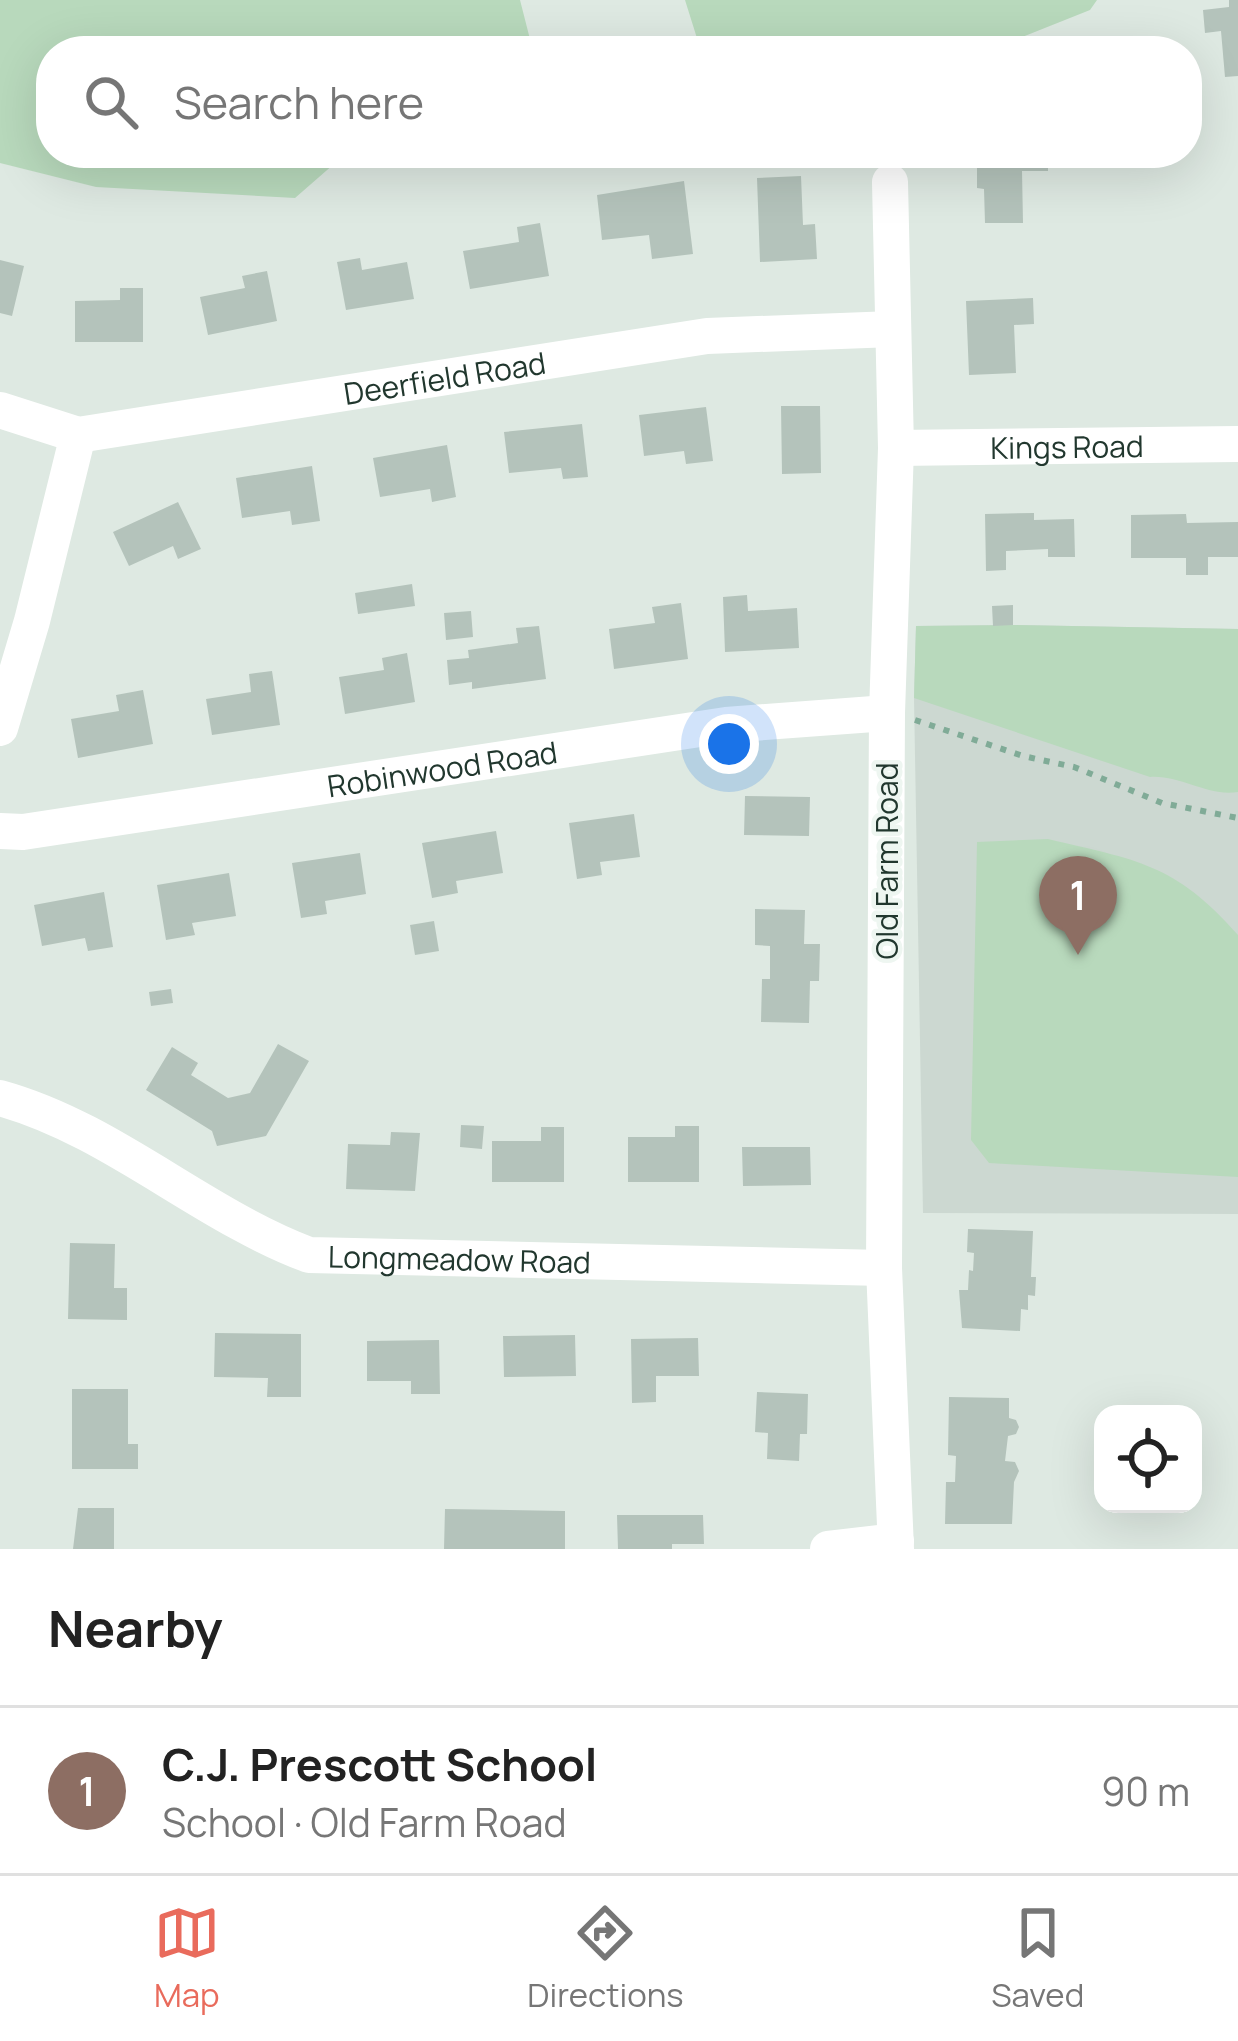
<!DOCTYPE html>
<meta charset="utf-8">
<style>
body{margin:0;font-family:Manrope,sans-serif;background:#f6f6f6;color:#222}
.controls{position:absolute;right:36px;bottom:36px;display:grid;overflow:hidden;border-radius:24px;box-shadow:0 12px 48px #0002}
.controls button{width:108px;height:108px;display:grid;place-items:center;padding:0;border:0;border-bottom:3px solid #e0e0e0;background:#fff;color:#222;font:60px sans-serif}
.you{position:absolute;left:729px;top:744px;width:42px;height:42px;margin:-30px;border:9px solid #fff;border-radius:50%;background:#1a73e8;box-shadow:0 0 0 18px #1a73e833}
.badge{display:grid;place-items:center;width:78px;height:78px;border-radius:50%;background:#e96b5c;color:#fff;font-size:39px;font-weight:700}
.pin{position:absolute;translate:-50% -99px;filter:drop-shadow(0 3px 6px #0008)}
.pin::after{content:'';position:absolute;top:63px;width:42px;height:36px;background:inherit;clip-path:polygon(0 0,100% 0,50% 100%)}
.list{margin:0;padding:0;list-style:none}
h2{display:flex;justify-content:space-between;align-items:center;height:156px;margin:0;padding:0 48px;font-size:51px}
h2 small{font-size:39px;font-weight:400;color:#767676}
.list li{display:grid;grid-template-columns:78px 1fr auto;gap:36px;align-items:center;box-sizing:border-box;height:168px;padding:0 48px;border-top:3px solid #e0e0e0}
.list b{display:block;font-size:45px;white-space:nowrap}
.list p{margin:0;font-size:39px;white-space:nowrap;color:#767676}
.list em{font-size:39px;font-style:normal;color:#767676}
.icon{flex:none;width:66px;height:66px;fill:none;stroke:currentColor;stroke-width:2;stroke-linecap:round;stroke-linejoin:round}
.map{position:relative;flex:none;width:1238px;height:1549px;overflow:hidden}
.search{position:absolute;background:#fff;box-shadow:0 12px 48px #0002;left:36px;right:36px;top:36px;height:132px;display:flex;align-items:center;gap:30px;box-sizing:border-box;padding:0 42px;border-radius:48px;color:#767676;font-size:45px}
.sheet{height:324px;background:#fff}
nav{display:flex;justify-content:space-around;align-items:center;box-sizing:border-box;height:168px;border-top:3px solid #e0e0e0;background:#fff;font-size:33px;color:#767676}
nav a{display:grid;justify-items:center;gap:6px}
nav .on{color:#e96b5c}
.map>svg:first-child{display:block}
.built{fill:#ccd8d1}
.green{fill:#b8d9bc}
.building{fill:#b4c3bb}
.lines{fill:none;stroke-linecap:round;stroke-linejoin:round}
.path{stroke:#80ab97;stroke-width:6;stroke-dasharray:6 9;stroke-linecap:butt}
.minor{stroke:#fff;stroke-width:36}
.labels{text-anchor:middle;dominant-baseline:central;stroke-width:9;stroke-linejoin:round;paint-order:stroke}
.street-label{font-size:30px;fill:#21372e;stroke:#eef6f1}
</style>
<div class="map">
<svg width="1238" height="1549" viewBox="0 0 1238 1549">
<rect width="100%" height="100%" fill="#dee9e2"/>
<!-- built -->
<path class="built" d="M1013 625 1238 629V1214L923 1213 914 698 916 626Z"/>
<!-- green -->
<path class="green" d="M0 0H520L533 51H51V153H487L427 163 334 164 295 198 96 187 0 163Z
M685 0H1097L1090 10 1015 40 1006 51H701Z
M1013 625 1238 629V792C1208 797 1181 775 1150 777L914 698 916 626Z
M1048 839C1136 860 1175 863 1238 935V1177L989 1163 971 1140 977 842Z"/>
<!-- building -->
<path class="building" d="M1229 0H1238V76L1225 77 1221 31 1205 33 1203 10 1229 7Z
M977 153H1048V171H1022L1023 223H985L984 189 977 188Z
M801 176 803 225 815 224 817 259 760 262 757 178Z
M684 181 693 254 652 259 649 235 602 240 597 195Z
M540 223 549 276 470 289 463 251 519 242 517 227Z
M360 258 362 270 407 262 414 299 346 310 337 262Z
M0 260 24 266 12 316 0 313Z
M267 271 277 321 208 335 200 297 245 288 242 276Z
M120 288H143V342H75V301L120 300Z
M1033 298 1034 324 1014 325 1016 373 969 375 966 301Z
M781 406H820L821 473 782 474Z
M706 407 713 461 686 464 684 451 644 456 639 415Z
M582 424 588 477 563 479 561 468 509 473 504 432Z
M447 445 456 497 432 502 430 489 380 497 373 458Z
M312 466 320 521 292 525 290 511 242 518 236 478Z
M178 502 201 549 178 559 173 546 129 566 113 532Z
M1034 513V520L1074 519 1075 557H1048V549L1006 551V570L986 571 985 514Z
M1186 514 1187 523 1238 522V557H1208V575H1186V558H1131V515Z
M412 584 415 606 358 614 355 593Z
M747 595 748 611 797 608 799 648 725 652 723 597Z
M681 603 688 659 614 669 609 629 655 623 652 607Z
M1013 605V625L993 626 992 606Z
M471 611 473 637 446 640 444 613Z
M539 626 546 679 472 689V682L449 685 447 660 469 658 468 650 518 643 516 628Z
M407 653 415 702 345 714 339 677 384 670 382 658Z
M272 671 280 725 212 735 206 699 251 692 249 674Z
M143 690 153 744 78 758 71 719 119 711 116 695Z
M745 796 810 797 809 836 744 835Z
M634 814 640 857 600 862 602 875 577 879 569 823Z
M496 831 503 873 456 881 458 893 432 898 422 843Z
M360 853 366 894 325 901 327 914 301 918 292 863Z
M229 873 236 916 192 923 195 935 166 940 157 885Z
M104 892 113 947 88 951 85 938 42 946 34 905Z
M755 909 805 910 804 944H820L819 981H810L809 1023 761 1022 762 979H770V946L755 945Z
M434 921 439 951 415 955 410 925Z
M171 989 173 1003 151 1006 149 992Z
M278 1044 309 1061 266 1136 217 1146 212 1131 146 1090 172 1047 198 1063 191 1075 228 1098 250 1093Z
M461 1125 484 1126 482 1149 460 1147Z
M675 1126H699V1182H628V1137H675Z
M541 1127H564V1182H492V1141H541Z
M391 1132 420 1133 415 1191 346 1189 348 1144 390 1145Z
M742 1147H810L811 1185 743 1186Z
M968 1229 1033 1231 1031 1277H1036L1035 1296 1028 1295V1310L1021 1309 1020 1331 962 1328 959 1290H968L969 1270 973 1271 974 1253 967 1252Z
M70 1243 115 1244 114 1288H127V1320L68 1319Z
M215 1333 301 1334V1397H267L268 1378 214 1377Z
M575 1335 576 1376 504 1377 503 1336Z
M698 1338 699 1376H656V1402L632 1403 631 1339Z
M439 1340 440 1394H411V1381H367V1341Z
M72 1389H128V1444H138V1469H72Z
M757 1392 808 1394 807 1434H800L799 1461 767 1459 768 1433 755 1432Z
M949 1397 1009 1398V1418L1016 1420 1019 1427 1016 1434 1008 1436 1005 1461 1015 1462 1019 1471 1014 1482 1012 1524H945L946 1482H955L956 1456 948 1455Z
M78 1508H114V1549H73Z
M445 1509 565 1511V1549H444Z
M617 1515H703L704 1544H672V1549H618Z"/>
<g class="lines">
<!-- path -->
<path class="path" d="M915 720 1023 756 1074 767 1162 803 1238 818"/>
<!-- minor -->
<g class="minor">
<path d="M890 182 896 448 887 713 884 1268 896 1549"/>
<path id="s1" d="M0 410 78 435 707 336 893 329"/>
<path id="s2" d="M896 448 1238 444"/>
<path d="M0 728 32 621 78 435"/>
<path id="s3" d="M0 831 23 832 726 725 887 713"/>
<path id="s4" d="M0 1098C112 1129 200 1214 309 1255L884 1268"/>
<path d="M828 1549 896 1541"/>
</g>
</g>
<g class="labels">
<!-- street labels -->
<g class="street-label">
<text stroke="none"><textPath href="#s1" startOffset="453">Deerfield Road</textPath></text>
<text stroke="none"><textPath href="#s2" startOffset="171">Kings Road</textPath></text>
<text stroke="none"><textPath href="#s3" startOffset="447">Robinwood Road</textPath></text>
<text transform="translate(886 861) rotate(-90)">Old Farm Road</text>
<text stroke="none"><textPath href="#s4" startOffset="498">Longmeadow Road</textPath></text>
</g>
</g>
</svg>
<div class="controls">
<button><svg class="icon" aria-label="locate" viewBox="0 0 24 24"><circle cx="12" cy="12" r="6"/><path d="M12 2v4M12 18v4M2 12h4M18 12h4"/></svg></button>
</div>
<div class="you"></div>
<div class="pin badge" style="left:1078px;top:955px;background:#8d6e63">1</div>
<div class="search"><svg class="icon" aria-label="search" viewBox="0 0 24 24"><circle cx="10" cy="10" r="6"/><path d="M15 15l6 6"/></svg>Search here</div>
</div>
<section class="sheet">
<h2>Nearby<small></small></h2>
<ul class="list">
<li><span class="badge" style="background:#8d6e63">1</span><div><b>C.J. Prescott School</b><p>School · Old Farm Road</p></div><em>90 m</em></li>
</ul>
</section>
<nav>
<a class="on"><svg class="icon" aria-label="map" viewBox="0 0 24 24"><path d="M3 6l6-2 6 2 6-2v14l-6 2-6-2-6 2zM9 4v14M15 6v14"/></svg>Map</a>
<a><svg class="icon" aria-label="directions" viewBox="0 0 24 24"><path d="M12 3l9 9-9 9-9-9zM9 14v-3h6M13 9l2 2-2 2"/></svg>Directions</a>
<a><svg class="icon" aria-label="saved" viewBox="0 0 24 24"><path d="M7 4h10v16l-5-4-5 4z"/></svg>Saved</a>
</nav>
